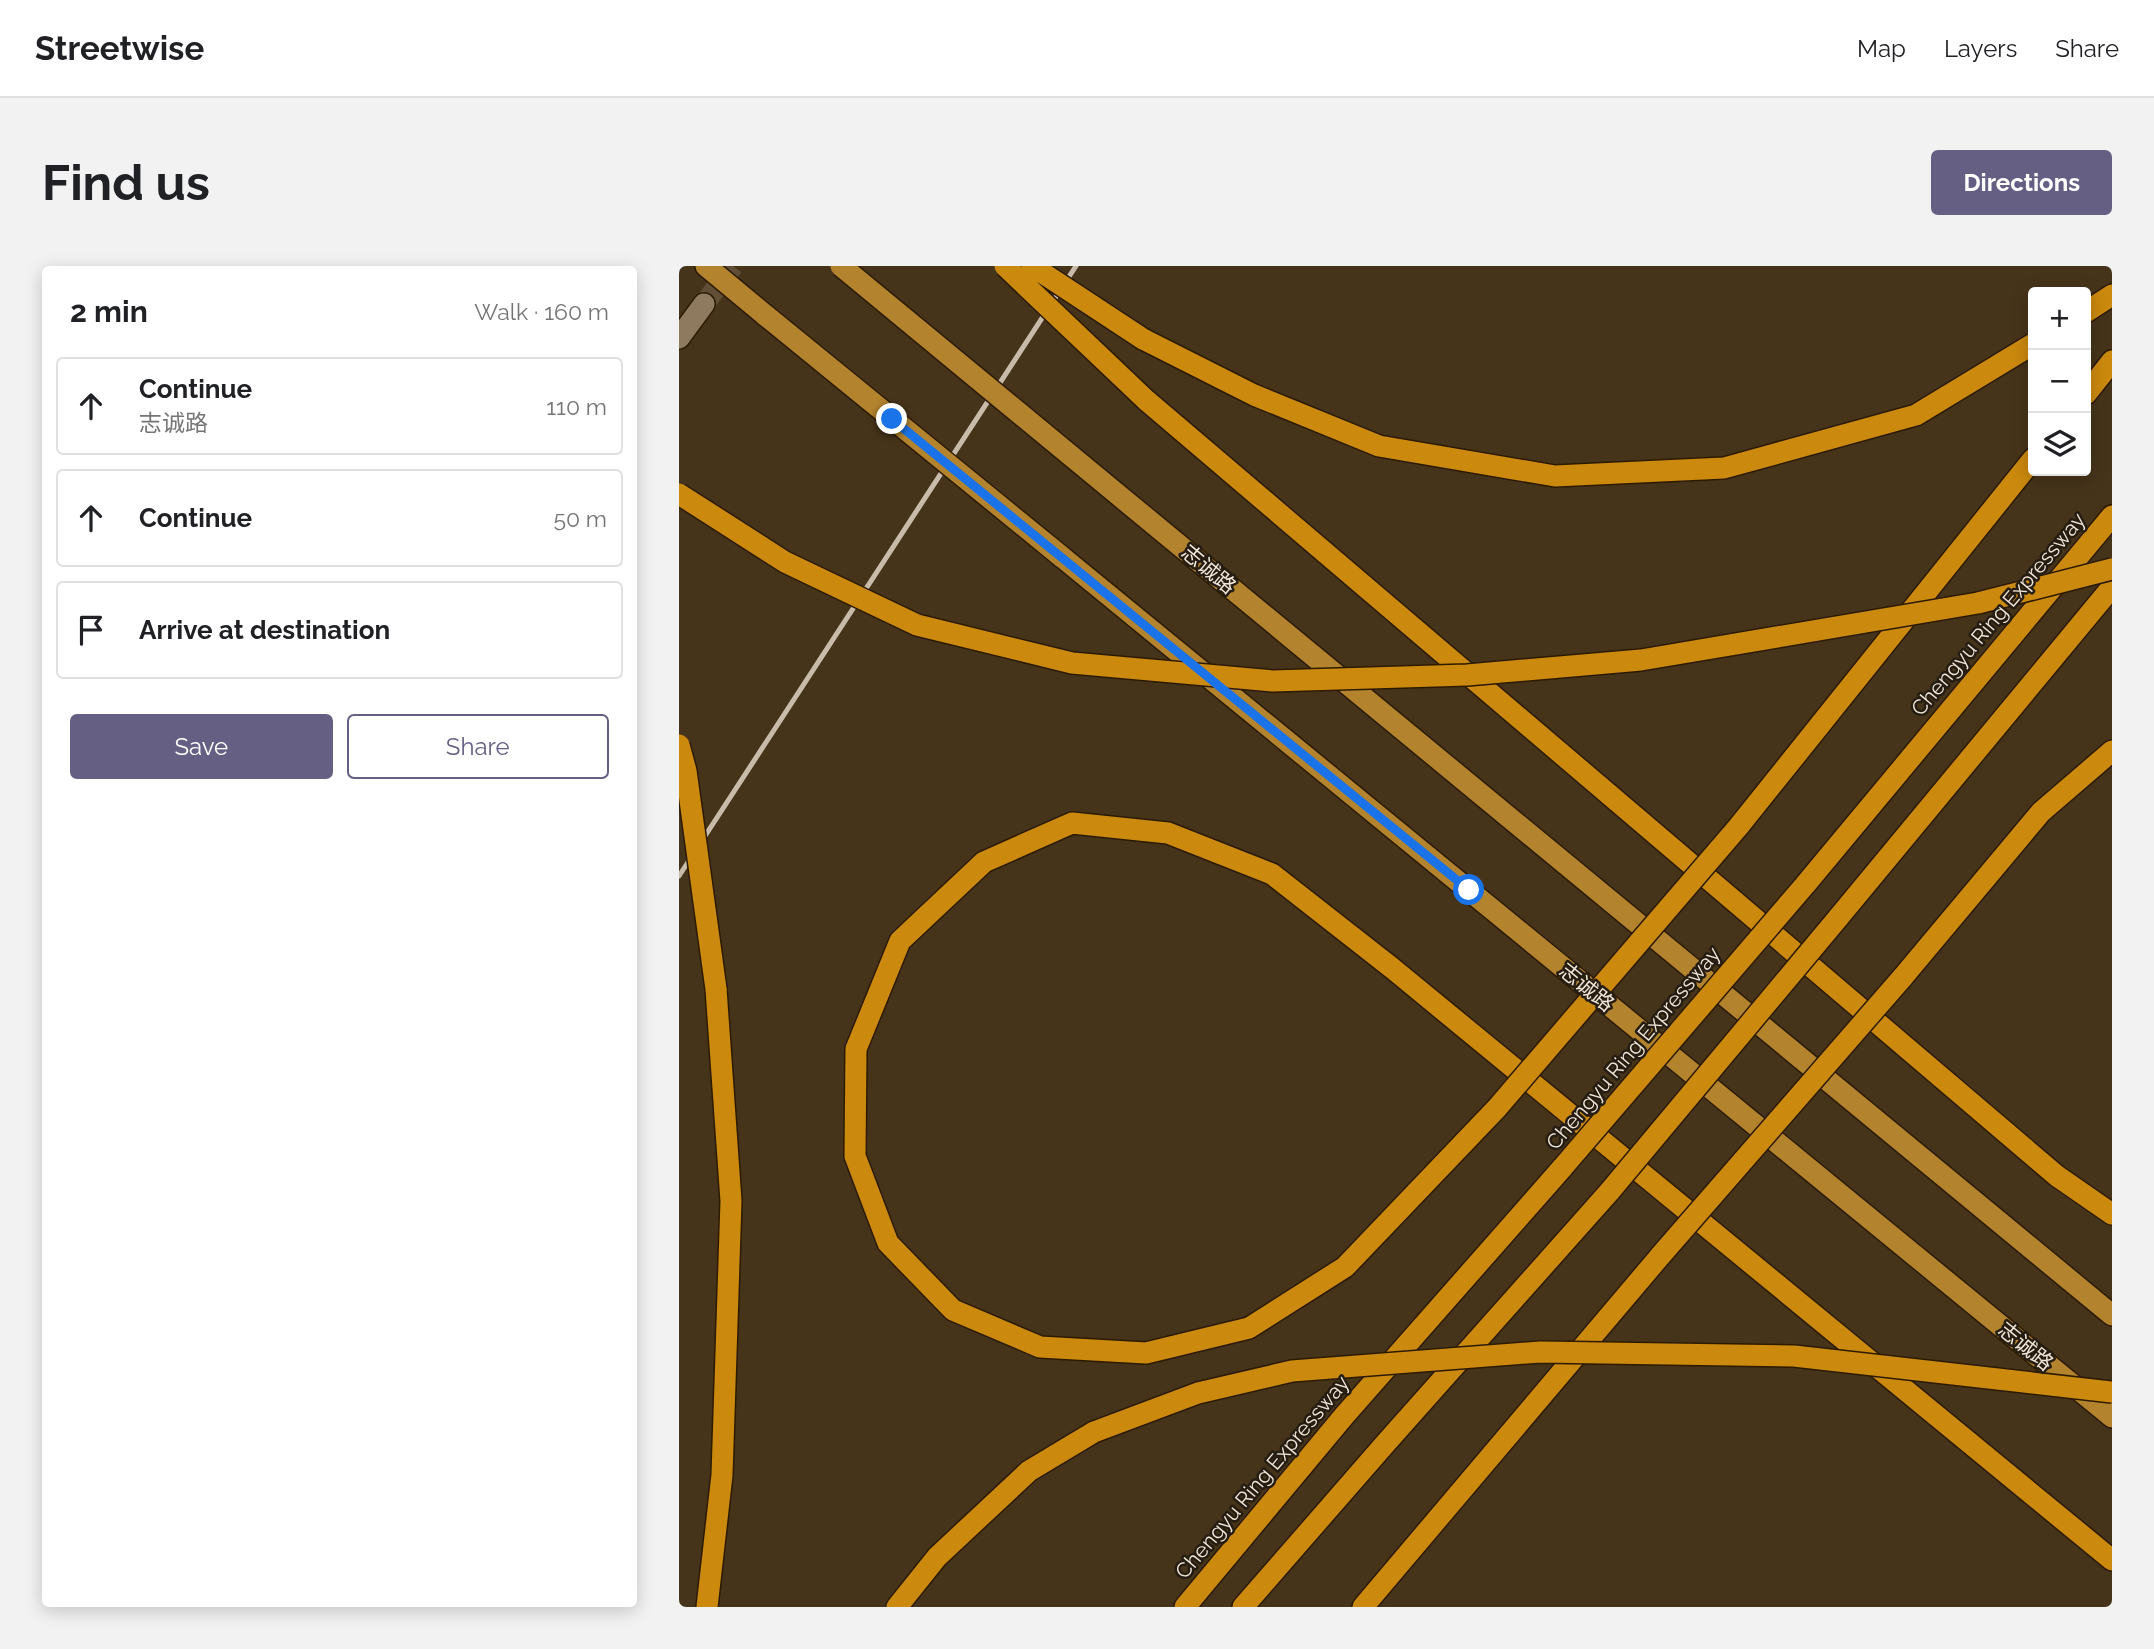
<!DOCTYPE html>
<meta charset="utf-8">
<style>
body{margin:0;font-family:Raleway,"Noto Sans SC",sans-serif;background:#f2f2f2;color:#202124}
.controls{position:absolute;right:21px;top:21px;display:grid;overflow:hidden;border-radius:7px;box-shadow:0 4px 18px #0003}
.controls button{width:63px;height:63px;display:grid;place-items:center;padding:0;border:0;border-bottom:2px solid #e0e0e0;background:#fff;color:#202124;font:35px sans-serif}
.stop{position:absolute;width:21px;height:21px;margin:-16px;border:5px solid #1a73e8;border-radius:50%;background:#fff}
.stop.end{background:#1a73e8;border-color:#fff;box-shadow:0 2px 7px #0008}
.list{margin:0;padding:0;list-style:none}
h2{display:flex;justify-content:space-between;align-items:center;height:91px;margin:0;padding:0 28px;font-size:30px}
h2 small{font-size:23px;font-weight:400;color:#757577}
.list li{display:grid;grid-template-columns:46px 1fr auto;gap:21px;align-items:center;box-sizing:border-box;height:98px;margin:0 14px 14px;padding:0 14px;border:2px solid #e0e0e0;border-radius:7px}
.list b{display:block;font-size:26px;white-space:nowrap}
.list p{margin:0;font-size:23px;white-space:nowrap;color:#757577}
.list em{font-size:23px;font-style:normal;color:#757577}
.actions{display:flex;gap:14px;padding:21px 28px}
.actions a{flex:1;padding:16px 0;border:2px solid #655f83;border-radius:7px;text-align:center;font-size:24px;color:#655f83}
.actions .main{background:#655f83;color:#fff}
.icon{flex:none;width:38px;height:38px;fill:none;stroke:currentColor;stroke-width:2;stroke-linecap:round;stroke-linejoin:round}
.map{position:relative;flex:none;width:1433px;height:1341px;overflow:hidden;border-radius:7px}
header{display:flex;align-items:center;gap:42px;box-sizing:border-box;height:98px;padding:0 35px;background:#fff;border-bottom:2px solid #e0e0e0}
header strong{font-size:33px}
nav{display:flex;gap:38px;margin-inline-start:auto;font-size:24px}
.intro{display:flex;align-items:center;justify-content:space-between;box-sizing:border-box;height:168px;padding:0 42px}
h1{margin:0;font-size:49px}
.button{padding:18px 32px;border-radius:7px;background:#655f83;color:#fff;font-size:24px;font-weight:700}
main{display:flex;gap:42px;padding:0 42px}
aside{flex:1;background:#fff;border-radius:7px;box-shadow:0 4px 18px #0003}
.map>svg:first-child{display:block}
.lines{fill:none;stroke-linecap:round;stroke-linejoin:round}
.minor-tunnel{stroke:#604f36;stroke-width:21;stroke-dasharray:21 10;stroke-linecap:butt}
.minor-casing{stroke:#2c1b02;stroke-width:24}
.primary-casing{stroke:#2c1b02;stroke-width:24}
.motorway-casing{stroke:#2c1b02;stroke-width:24}
.minor{stroke:#8e7a5e;stroke-width:21}
.primary{stroke:#b3832e;stroke-width:21}
.motorway{stroke:#cb890e;stroke-width:21}
.rail{stroke:#c8bba9;stroke-width:5}
.primary-bridge-casing{stroke:#2c1b02;stroke-width:24;stroke-linecap:butt}
.motorway-bridge-casing{stroke:#2c1b02;stroke-width:24;stroke-linecap:butt}
.primary-bridge{stroke:#b3832e;stroke-width:21}
.motorway-bridge{stroke:#cb890e;stroke-width:21}
.route{stroke:#1a73e8;stroke-width:9}
.labels{text-anchor:middle;dominant-baseline:central;stroke-width:5;stroke-linejoin:round;paint-order:stroke}
.street-label{font-size:21px;fill:#f2e6d7;stroke:#251d12}
</style>
<header>
<strong>Streetwise</strong>
<nav><a>Map</a><a>Layers</a><a>Share</a></nav>
</header>
<div class="intro"><h1>Find us</h1><a class="button">Directions</a></div>
<main>
<aside>
<h2>2 min<small>Walk · 160 m</small></h2>
<ul class="list">
<li><svg class="icon" aria-label="ahead" viewBox="0 0 24 24"><path d="M12 20V5M6 11l6-6 6 6"/></svg><div><b>Continue</b><p>志诚路</p></div><em>110 m</em></li>
<li><svg class="icon" aria-label="ahead" viewBox="0 0 24 24"><path d="M12 20V5M6 11l6-6 6 6"/></svg><div><b>Continue</b></div><em>50 m</em></li>
<li><svg class="icon" aria-label="arrive" viewBox="0 0 24 24"><path d="M6 21V4h12l-3 4 3 4H6"/></svg><div><b>Arrive at destination</b></div></li>
</ul>
<div class="actions"><a class="main">Save</a><a>Share</a></div>
</aside>
<div class="map">
<svg width="1433" height="1341" viewBox="0 0 1433 1341">
<rect width="100%" height="100%" fill="#46341a"/>
<g class="lines">
<!-- minor-tunnel -->
<path class="minor-tunnel" d="M25 38 54 0"/>
<!-- minor casing -->
<g class="minor-casing">
<path id="minor" d="M0 72 25 38"/>
</g>
<!-- primary casing -->
<g class="primary-casing">
<path id="primary" d="M27 0 86 49
M437 227 1433 1049
M383 291 1433 1151"/>
</g>
<!-- motorway casing -->
<g class="motorway-casing">
<path id="motorway" d="M1407 46 1433 29
M464 73 575 129 700 180 876 210 1045 202 1237 149 1354 78
M1407 128 1433 95
M467 134 1378 910 1433 948
M1060 560 1354 193
M1126 619 1433 250
M1159 652 1433 321
M1223 712 1362 546 1433 485
M818 842 666 1001 570 1062 467 1087 361 1081 274 1044 209 977 176 890 177 783 221 675 305 596 393 557 489 567 593 608 713 702 1433 1294
M28 1341 43 1209 52 935 37 723
M218 1341 258 1291 350 1205 415 1166
M506 1341 665 1150 884 901
M564 1341 706 1178 931 925
M684 1341 982 989"/>
</g>
<!-- minor -->
<use href="#minor" class="minor"/>
<!-- primary -->
<use href="#primary" class="primary"/>
<!-- motorway -->
<use href="#motorway" class="motorway"/>
<!-- rail -->
<path class="rail" d="M0 610 397 0"/>
<!-- primary-bridge casing -->
<g class="primary-bridge-casing">
<path id="primary-bridge" d="M162 0 437 227
M86 49 383 291"/>
</g>
<!-- motorway-bridge casing -->
<g class="motorway-bridge-casing">
<path id="motorway-bridge" d="M326 0 467 134
M353 0 464 73
M0 228 106 296 238 359 393 397 594 415 788 409 962 394 1299 337 1433 303
M0 479 7 505 37 723
M818 842 1060 560
M884 901 1126 619
M931 925 1159 652
M982 989 1223 712
M415 1166 519 1127 613 1105 861 1086 1115 1090 1433 1126"/>
</g>
<!-- primary-bridge -->
<use href="#primary-bridge" class="primary-bridge"/>
<!-- motorway-bridge -->
<use href="#motorway-bridge" class="motorway-bridge"/>
</g>
<g class="lines">
<!-- route -->
<path class="route" d="M213 153 790 624"/>
</g>
<g class="labels">
<!-- street labels -->
<g class="street-label">
<text transform="translate(530 303) rotate(40)">志诚路</text>
<text transform="translate(1319 348) rotate(-50)">Chengyu Ring Expressway</text>
<text transform="translate(908 721) rotate(39)">志诚路</text>
<text transform="translate(954 782) rotate(-50)">Chengyu Ring Expressway</text>
<text transform="translate(1347 1080) rotate(39)">志诚路</text>
<text transform="translate(583 1211) rotate(-50)">Chengyu Ring Expressway</text>
</g>
</g>
</svg>
<div class="controls">
<button>+</button>
<button>−</button>
<button><svg class="icon" aria-label="layers" viewBox="0 0 24 24"><path d="M12 4l9 5-9 5-9-5zM3 14l9 5 9-5"/></svg></button>
</div>
<div class="stop" style="left:790px;top:624px"></div>
<div class="stop end" style="left:213px;top:153px"></div>
</div>
</main>
